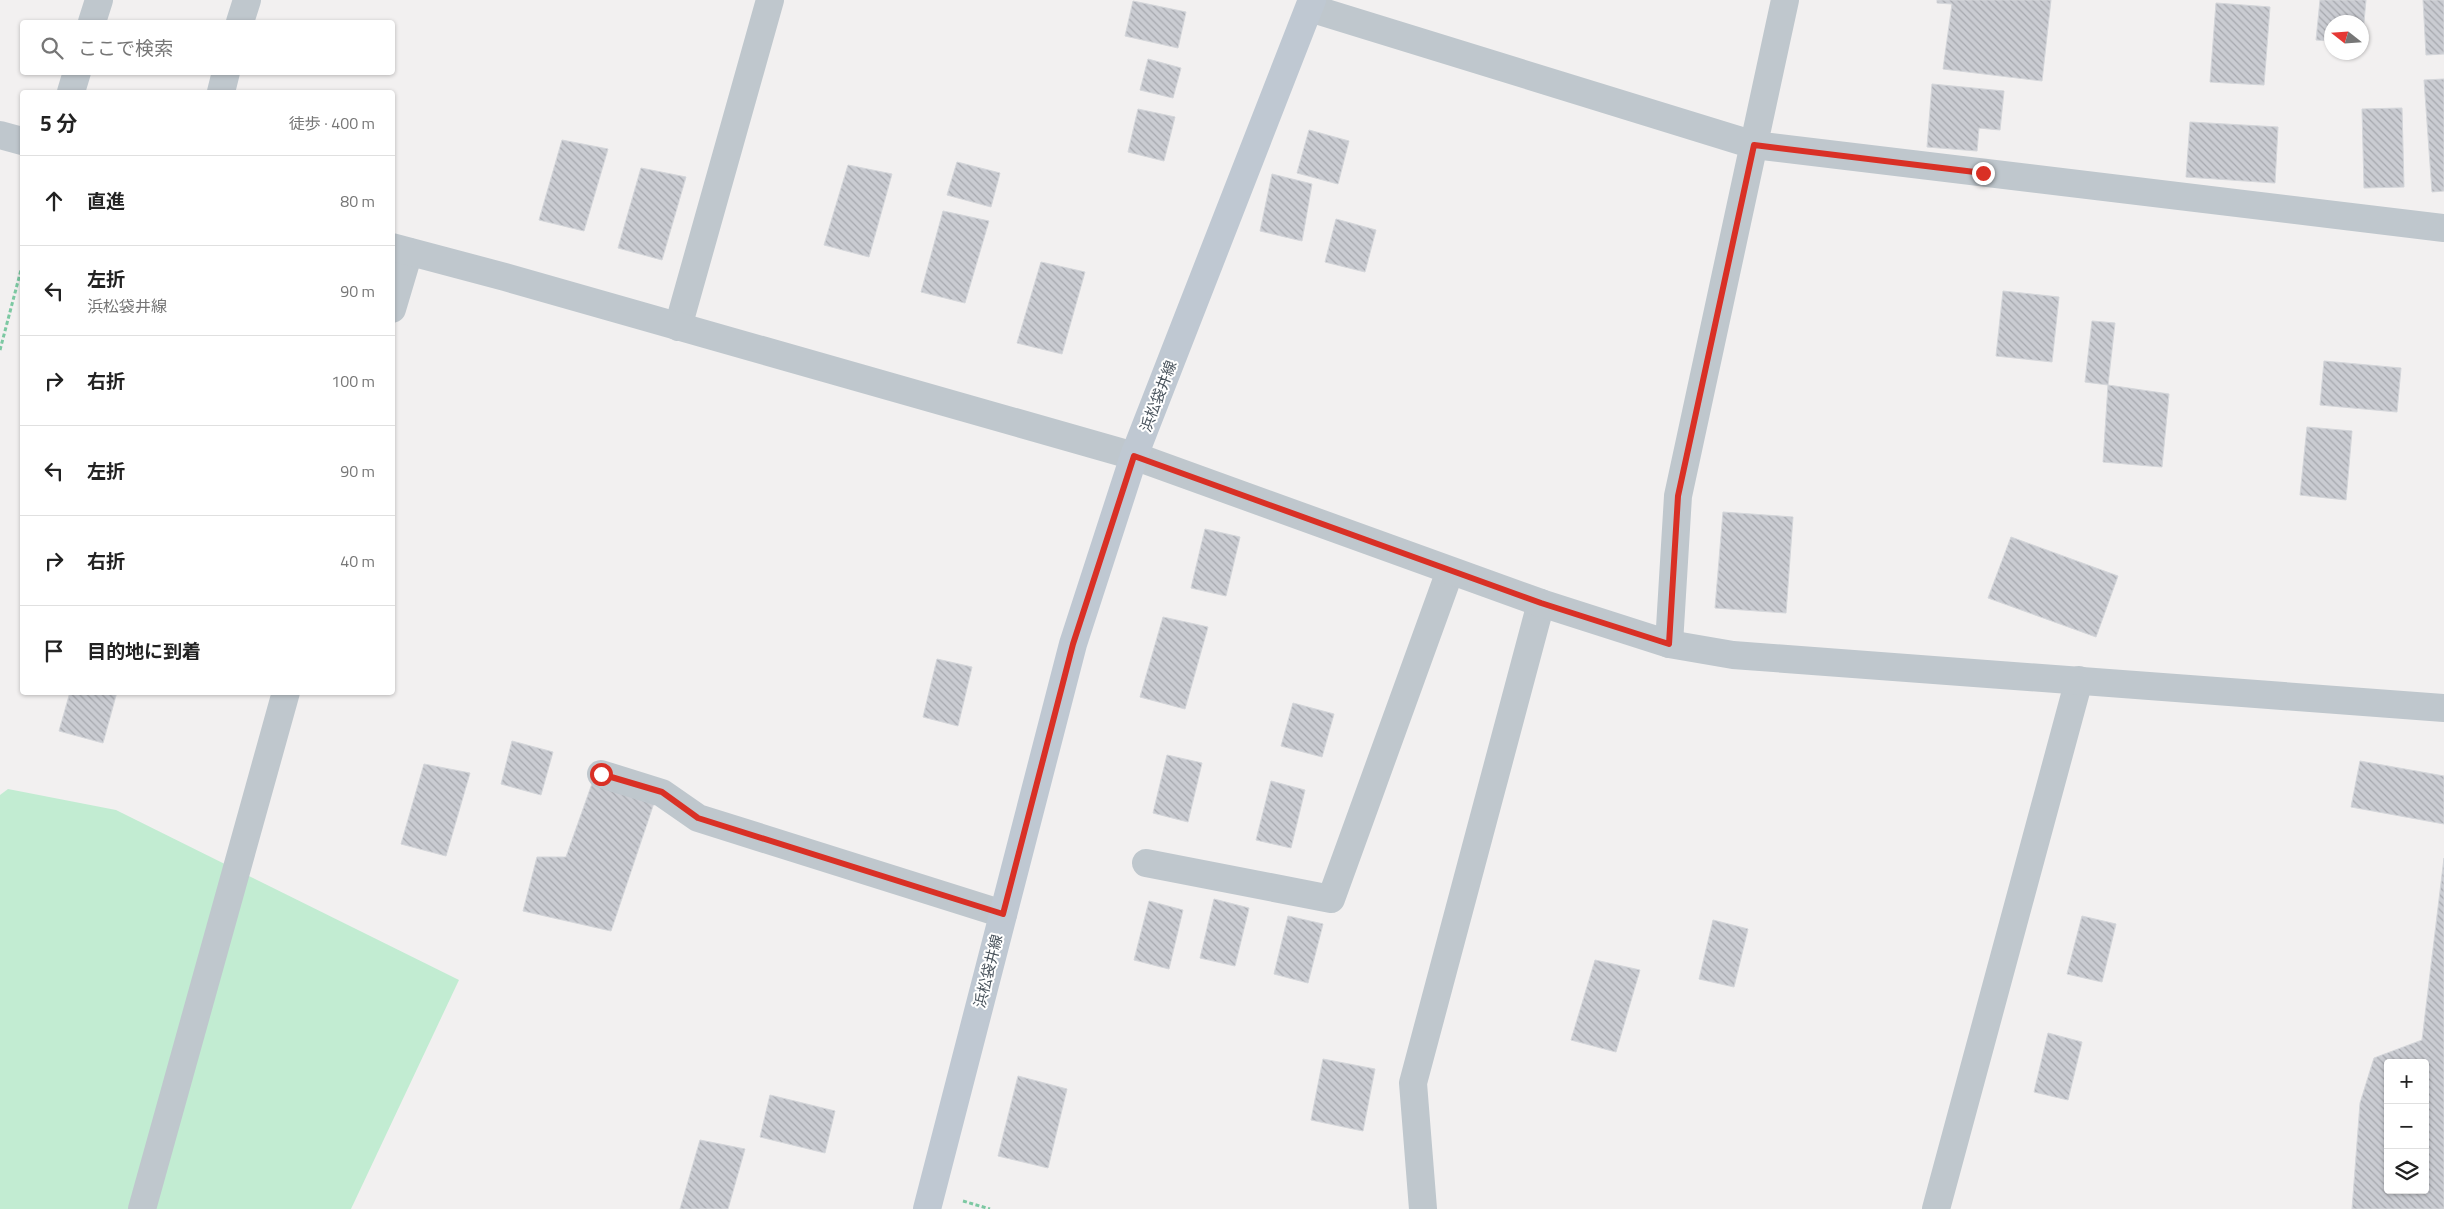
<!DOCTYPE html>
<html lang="ja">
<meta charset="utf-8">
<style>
body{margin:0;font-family:"Titillium Web","Noto Sans JP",sans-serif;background:#f2f2f2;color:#222}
.controls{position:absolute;right:15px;bottom:15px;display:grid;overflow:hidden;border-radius:5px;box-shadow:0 1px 4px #0004}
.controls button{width:45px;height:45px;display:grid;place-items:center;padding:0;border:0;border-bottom:1px solid #e0e0e0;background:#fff;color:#222;font:25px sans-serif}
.compass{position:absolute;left:2324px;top:15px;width:45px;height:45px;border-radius:50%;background:#fff;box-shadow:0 1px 4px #0004;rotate:287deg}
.stop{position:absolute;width:15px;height:15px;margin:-11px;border:4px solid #d93025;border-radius:50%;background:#fff}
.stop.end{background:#d93025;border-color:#fff;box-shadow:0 1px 5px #0008}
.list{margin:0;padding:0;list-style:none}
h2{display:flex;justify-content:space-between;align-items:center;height:65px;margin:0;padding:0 20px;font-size:21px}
h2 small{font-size:16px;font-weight:400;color:#767676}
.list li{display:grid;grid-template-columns:32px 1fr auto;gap:15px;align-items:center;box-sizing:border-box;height:90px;padding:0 20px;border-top:1px solid #e0e0e0}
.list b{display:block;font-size:19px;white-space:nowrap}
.list p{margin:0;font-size:16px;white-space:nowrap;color:#767676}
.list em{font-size:16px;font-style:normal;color:#767676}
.icon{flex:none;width:28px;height:28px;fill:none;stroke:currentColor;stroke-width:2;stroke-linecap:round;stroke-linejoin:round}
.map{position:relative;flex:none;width:2444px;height:1209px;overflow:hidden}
.search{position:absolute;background:#fff;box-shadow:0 1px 4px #0004;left:20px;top:20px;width:375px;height:55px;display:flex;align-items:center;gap:12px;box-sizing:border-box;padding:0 18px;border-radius:5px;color:#767676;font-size:19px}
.panel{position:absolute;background:#fff;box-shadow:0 1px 4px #0004;left:20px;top:90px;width:375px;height:605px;border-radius:5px}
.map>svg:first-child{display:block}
.green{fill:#c2ecd2}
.building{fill:url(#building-back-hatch);stroke:#d4d6da;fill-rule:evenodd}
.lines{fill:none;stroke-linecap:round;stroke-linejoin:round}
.path{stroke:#7cc8a2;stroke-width:3;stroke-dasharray:4 2.5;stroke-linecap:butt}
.minor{stroke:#bfc7cd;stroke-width:28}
.tertiary{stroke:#bfc7cd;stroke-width:28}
.secondary{stroke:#bfc8d2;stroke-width:28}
.route{stroke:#d93025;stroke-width:6}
.labels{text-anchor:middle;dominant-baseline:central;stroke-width:4;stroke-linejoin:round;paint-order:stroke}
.street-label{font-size:15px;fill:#49535c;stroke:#fff}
</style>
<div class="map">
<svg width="2444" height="1209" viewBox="0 0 2444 1209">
<defs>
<pattern id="building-back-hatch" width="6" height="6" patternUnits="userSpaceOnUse" patternTransform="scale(1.25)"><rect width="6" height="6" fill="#caccd2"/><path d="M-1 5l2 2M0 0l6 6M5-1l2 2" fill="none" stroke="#a6a8ae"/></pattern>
</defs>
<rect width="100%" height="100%" fill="#f2f0f0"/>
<!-- green -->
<path class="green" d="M8 789 116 810 459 980 351 1209H0V795Z"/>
<!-- building -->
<path class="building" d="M1937 0H2051L2042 81 1943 69 1952 4 1937 3Z
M2320 0H2366L2362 44V22H2332V41L2316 40Z
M2423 0H2444V54L2426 55Z
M1133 1 1186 12 1178 48 1125 36Z
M2216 3 2270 7 2264 85 2210 82Z
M1148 59 1181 68 1173 98 1140 90Z
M2444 79V191L2432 192 2424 80Z
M1932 84 2004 91 2000 130 1979 128 1977 151 1927 147Z
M2402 108 2404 187 2364 188 2362 109Z
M1138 109 1175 117 1164 161 1128 152Z
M2190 122 2278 127 2275 183 2186 177Z
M1309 130 1349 141 1338 184 1297 173Z
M562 140 608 149 584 231 539 220Z
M957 162 1000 173 991 207 947 195Z
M848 165 892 174 869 257 824 245Z
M641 168 686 177 662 260 618 248Z
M1272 174 1312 184 1302 241 1260 231Z
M943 211 989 221 965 303 921 292Z
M1336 219 1376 230 1365 272 1325 262Z
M1041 262 1085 272 1062 354 1017 343Z
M2003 291 2059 297 2052 362 1996 356Z
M2092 321 2115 323 2108 385 2085 382Z
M2324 361 2401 368 2397 412 2320 405Z
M2108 385 2169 394 2162 467 2103 462Z
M2307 427 2352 431 2346 500 2300 495Z
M1723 512 1793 517 1786 613 1715 608Z
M1205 529 1240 537 1226 596 1191 588Z
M2011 537 2118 576 2096 637 1988 598Z
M1163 617 1208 627 1185 709 1140 697Z
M937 659 972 667 958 726 923 717Z
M70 692H117L103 743 59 731Z
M1293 703 1334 714 1322 757 1281 746Z
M512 741 553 752 541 795 501 784Z
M1167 755 1202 763 1188 822 1153 813Z
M2360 761 2444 776V824L2351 807Z
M424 764 470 773 446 856 401 844Z
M594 778 655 800 611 931 523 911 537 857H566Z
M1271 781 1305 790 1291 848 1256 840Z
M2444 858V1209H2352L2360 1103 2374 1058 2422 1040ZM2388 1063H2425V1190H2388Z
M1214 899 1249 908 1235 966 1200 958Z
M1149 901 1183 910 1169 969 1134 960Z
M1288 916 1323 924 1308 983 1274 974Z
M2082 916 2116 924 2102 982 2067 974Z
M1713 920 1748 929 1734 987 1699 979Z
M1595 960 1640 970 1616 1052 1571 1040Z
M2048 1033 2082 1042 2068 1100 2034 1092Z
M1323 1059 1375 1069 1363 1131 1311 1120Z
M1018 1076 1067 1089 1048 1168 998 1156Z
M770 1095 835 1111 825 1153 760 1137Z
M700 1140 745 1149 728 1209H680Z"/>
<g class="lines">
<!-- path -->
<path class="path" d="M0 350 22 266
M963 1201 990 1209"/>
<!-- minor -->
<path class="minor" d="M1310 8 1754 145 2444 228
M92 22 99 0
M240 22 247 0
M71 92 77 72
M221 92 226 72
M392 309 409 252
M678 327 770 0
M1669 644 1678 496 1785 0
M601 774 662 793 698 818 1003 914
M1146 863 1331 899 1450 571
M142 1209 286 692
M1423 1209 1413 1083 1541 603
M1936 1209 2079 680"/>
<!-- tertiary -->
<path class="tertiary" d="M0 135 22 141
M392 247 505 277 1134 456 1541 603 1669 644 1733 655 2444 708"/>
<!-- secondary -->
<path class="secondary" d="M927 1209 1073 644 1134 456 1312 0"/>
</g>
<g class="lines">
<!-- route -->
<path class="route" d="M601 774 662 792 698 818 1003 914 1073 644 1134 456 1541 603 1669 644 1678 496 1754 145 1983 173"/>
</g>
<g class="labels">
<!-- street labels -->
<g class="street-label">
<text transform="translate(1158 396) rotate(-69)">浜松袋井線</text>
<text transform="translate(988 971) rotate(-76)">浜松袋井線</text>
</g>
</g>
</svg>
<div class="controls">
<button>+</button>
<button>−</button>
<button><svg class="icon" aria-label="layers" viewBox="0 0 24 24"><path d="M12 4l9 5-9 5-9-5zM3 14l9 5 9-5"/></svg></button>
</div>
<svg class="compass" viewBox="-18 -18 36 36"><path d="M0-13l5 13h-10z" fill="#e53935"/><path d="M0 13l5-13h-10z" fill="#767676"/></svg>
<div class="stop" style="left:601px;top:774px"></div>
<div class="stop end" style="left:1983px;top:173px"></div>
<div class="search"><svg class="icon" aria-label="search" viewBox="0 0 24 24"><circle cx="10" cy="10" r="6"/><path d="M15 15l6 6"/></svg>ここで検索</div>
<section class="panel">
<h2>5 分<small>徒歩 · 400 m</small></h2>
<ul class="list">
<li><svg class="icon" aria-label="ahead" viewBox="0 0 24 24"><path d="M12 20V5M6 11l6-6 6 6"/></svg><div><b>直進</b></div><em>80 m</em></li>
<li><svg class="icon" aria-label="left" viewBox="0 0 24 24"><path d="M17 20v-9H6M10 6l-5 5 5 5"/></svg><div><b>左折</b><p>浜松袋井線</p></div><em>90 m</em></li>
<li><svg class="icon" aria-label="right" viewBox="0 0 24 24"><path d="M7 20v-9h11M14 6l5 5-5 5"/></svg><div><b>右折</b></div><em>100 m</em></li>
<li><svg class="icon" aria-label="left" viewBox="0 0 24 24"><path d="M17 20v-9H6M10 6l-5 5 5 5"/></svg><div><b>左折</b></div><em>90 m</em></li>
<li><svg class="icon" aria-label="right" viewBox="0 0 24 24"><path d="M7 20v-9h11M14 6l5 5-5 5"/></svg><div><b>右折</b></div><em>40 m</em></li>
<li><svg class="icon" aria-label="arrive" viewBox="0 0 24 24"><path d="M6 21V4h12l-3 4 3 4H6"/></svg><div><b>目的地に到着</b></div></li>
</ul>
</section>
</div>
